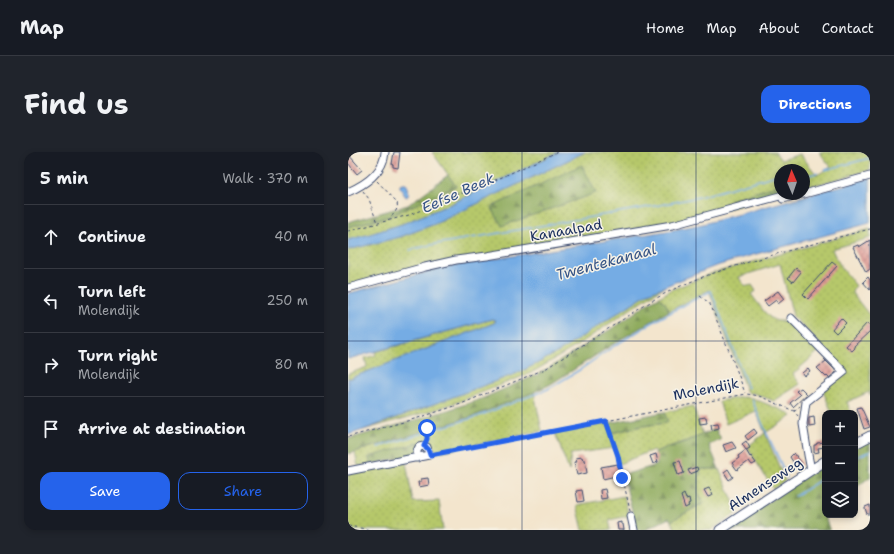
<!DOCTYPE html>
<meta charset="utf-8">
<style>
body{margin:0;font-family:"Shantell Sans",sans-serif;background:#20242c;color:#f1f3f6}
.controls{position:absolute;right:12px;bottom:12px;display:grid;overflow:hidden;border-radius:8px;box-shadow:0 2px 6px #0003}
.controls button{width:36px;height:36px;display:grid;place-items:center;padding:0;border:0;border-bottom:1px solid #363941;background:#171b24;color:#f1f3f6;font:20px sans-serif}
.compass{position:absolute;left:426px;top:12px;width:36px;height:36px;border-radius:50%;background:#171b24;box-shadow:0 2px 6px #0003;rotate:358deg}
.stop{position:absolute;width:12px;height:12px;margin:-9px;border:3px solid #2563eb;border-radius:50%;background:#fff}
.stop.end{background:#2563eb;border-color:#fff;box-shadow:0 1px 4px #0008}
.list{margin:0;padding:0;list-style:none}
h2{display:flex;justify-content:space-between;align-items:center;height:52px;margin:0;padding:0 16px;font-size:17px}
h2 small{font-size:13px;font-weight:400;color:#9ea1a6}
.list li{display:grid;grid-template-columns:26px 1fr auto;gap:12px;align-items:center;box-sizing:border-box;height:64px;padding:0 16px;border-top:1px solid #363941}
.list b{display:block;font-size:15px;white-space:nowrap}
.list p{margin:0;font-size:13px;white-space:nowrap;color:#9ea1a6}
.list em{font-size:13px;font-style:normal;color:#9ea1a6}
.actions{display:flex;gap:8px;padding:12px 16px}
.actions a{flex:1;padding:9px 0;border:1px solid #2563eb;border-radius:12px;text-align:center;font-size:14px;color:#2563eb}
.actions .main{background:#2563eb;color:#fff}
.icon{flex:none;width:22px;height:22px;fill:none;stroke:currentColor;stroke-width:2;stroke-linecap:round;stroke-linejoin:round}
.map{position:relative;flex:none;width:522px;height:378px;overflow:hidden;border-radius:12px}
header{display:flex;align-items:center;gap:24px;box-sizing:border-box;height:56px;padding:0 20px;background:#171b24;border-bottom:1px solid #363941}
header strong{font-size:19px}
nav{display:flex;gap:22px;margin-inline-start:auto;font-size:14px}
.intro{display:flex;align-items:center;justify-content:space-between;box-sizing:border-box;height:96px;padding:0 24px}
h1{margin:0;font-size:28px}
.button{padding:10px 18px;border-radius:12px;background:#2563eb;color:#fff;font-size:14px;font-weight:700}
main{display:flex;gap:24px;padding:0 24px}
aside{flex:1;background:#171b24;border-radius:12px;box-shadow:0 2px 6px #0003}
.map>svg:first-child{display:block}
.grass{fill:url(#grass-dots);stroke:#687c64}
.forest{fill:url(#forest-firs);stroke:#566e5e}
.water{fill:#75ace4;stroke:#486ea1}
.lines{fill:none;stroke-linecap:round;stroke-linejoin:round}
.stream{stroke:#75ace4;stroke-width:1.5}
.building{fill:url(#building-cross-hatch)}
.minor-casing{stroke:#3b4a6f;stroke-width:9}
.major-casing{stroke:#3b4a6f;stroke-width:11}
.path{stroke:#3b4a6f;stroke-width:1;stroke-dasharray:3 3;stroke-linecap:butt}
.minor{stroke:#fff;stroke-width:7}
.major{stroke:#fff;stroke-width:9}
.route{stroke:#2563eb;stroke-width:5}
.grid{fill:none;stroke:#1b2f5e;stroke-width:1;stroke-opacity:0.55}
.labels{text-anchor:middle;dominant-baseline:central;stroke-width:3;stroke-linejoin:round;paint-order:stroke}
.street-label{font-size:14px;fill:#1b2f5e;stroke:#f7f3e8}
.water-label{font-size:15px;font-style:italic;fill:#365486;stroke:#f7f3e8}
</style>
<header>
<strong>Map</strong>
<nav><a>Home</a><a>Map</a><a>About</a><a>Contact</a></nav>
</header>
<div class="intro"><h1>Find us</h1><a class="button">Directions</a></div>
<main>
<aside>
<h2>5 min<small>Walk · 370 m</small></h2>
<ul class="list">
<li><svg class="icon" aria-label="ahead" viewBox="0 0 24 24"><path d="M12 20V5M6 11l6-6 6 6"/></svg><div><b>Continue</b></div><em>40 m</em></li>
<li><svg class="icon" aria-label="left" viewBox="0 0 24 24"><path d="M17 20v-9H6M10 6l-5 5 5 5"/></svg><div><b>Turn left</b><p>Molendijk</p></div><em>250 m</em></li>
<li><svg class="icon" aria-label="right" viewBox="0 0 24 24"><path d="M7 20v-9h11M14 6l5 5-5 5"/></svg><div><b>Turn right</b><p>Molendijk</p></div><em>80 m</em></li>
<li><svg class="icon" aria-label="arrive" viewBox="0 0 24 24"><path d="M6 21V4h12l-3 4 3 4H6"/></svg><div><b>Arrive at destination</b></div></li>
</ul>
<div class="actions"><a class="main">Save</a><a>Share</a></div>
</aside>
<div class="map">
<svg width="522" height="378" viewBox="0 0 522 378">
<defs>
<pattern id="grass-dots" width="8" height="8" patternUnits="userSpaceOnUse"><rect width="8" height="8" fill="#b6c86b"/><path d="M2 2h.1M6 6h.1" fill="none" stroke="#9cac5f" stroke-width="1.8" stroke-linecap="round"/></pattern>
<pattern id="forest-firs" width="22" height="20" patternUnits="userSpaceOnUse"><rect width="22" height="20" fill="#90ac5f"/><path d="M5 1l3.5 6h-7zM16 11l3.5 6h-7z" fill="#758c52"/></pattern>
<pattern id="building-cross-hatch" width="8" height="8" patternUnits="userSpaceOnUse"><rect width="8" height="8" fill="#df9a94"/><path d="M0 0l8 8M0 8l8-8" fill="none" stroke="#b47e7c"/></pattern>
</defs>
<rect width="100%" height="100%" fill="#f7f3e8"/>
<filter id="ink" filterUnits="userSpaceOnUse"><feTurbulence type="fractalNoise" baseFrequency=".025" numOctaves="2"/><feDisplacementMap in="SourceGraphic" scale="8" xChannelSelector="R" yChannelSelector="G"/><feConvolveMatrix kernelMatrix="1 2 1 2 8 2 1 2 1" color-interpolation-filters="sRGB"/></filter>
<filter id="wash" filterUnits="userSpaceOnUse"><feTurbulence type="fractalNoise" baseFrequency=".012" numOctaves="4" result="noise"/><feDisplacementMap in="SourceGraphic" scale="16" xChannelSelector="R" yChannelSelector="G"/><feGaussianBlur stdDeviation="0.9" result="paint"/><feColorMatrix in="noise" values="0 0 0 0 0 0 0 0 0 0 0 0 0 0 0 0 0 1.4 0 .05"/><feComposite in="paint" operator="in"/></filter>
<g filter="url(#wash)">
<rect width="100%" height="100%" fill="#f3e5cd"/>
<!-- grass -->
<path class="grass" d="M84 0H211L103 52 54 72 22 82 0 88V75L39 65 108 34Z
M237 0H427L433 8 452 2 469 23 483 15 471 0H522V18L456 36V18H432V33L384 47 406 50 333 69 220 88 0 134V98L52 85 87 72Z
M522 77V86L484 97C489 111 499 122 508 134L505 137 504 141 522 164V243L521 240 499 250 503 261H484L475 239 498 219 445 164 432 112 403 121 391 125C394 131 397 136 404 133L408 139 403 142C407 147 411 153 415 158 423 167 428 172 440 167L472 198 445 222 452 232 426 249 405 241H399L361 138 321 159 318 152 311 145 323 138 362 122Z
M320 132 290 152 227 195 183 221 110 250 83 259 15 278 167 222 188 212 212 199 300 141Z
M144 167 147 168 148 169 146 171 0 227V222L19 215 17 206 28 203 27 200Z
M186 240 194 279 82 302 81 296 21 305 22 312 10 314 7 300 123 265Z
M395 245 404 246 439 260 444 264 417 281 437 329 425 337 399 295 417 281 408 259 378 272 371 249Z
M345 254 355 283C339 290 322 293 307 300L305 298 271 312 266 296 223 302 221 319 207 281 261 271 264 281 294 274 319 271 320 270 316 260Z
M58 310 65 350 91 349 95 378H6L0 377V321Z
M354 317H371L390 360 363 378H328L323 369 356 351 350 340 352 319Z
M276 344 281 364 261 368 263 378H235L229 353Z"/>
<!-- forest -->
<path class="forest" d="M234 13 248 41 154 74 143 55Z
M100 23 108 34 78 48 39 65 0 75V70L60 53Z
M432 33V42L406 50 382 48Z
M311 145 318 152 321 159 270 189 222 220 201 233 186 240 123 265 0 302V287L78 265 103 257 133 247 191 222 271 172 297 153Z
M316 260 320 270 319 271 294 274 263 281 261 271Z
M368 277 373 288 361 293 371 317H354L352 319 350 340 356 351 323 369 321 366 297 378H289L275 323 309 313 307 300 317 296 340 289Z
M522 287V325L507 336V294Z
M76 289 75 292 65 304 22 312 21 305Z
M477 312V359L475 361 482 378H378Z"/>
<!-- water -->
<path class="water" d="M211 0H237L87 72 52 85 0 98V88L22 82 54 72 103 52Z
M522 26V71L401 104 365 115 300 141 212 199 188 212 167 222 15 278 0 283V227L146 171 148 169 147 168 144 167 0 207V142L2 141 98 115 325 78 355 72Z
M54 32H58L59 34V36L61 42 59 45 57 44 52 35V33Z"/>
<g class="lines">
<!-- stream -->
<path class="stream" d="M448 18H451
M477 18 522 6
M456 21 458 24 469 21
M62 98 83 93 312 53 351 45 432 22
M404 247C414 274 428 299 439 326
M81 279 128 265 200 237 233 217 266 194 307 169 338 152 363 139 400 236
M30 295 76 281
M507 306 522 299
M447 344 477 325"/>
</g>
<g id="blocks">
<!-- building -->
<path class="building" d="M46 0H52L50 16 45 15V12H44Z
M0 2 14 18 9 22 0 11Z
M522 88V117L518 120 505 95 510 93 511 95Z
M484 110 489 114 460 147 455 142Z
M448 116 453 120 445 130 440 126Z
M520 125 522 128V138L515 130Z
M430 139 436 147 430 152 428 148 420 154 416 149Z
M493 166 498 171 488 181 484 177Z
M519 171 522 173V179L506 194 507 196 504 199 498 194Z
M476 207 486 217 488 220 481 226 479 224 478 225 469 216 478 209Z
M460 216 462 219 456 224 454 221Z
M453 236 459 242 445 255 442 251 452 243 448 239Z
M513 255 522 275 516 277 509 256Z
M358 265 359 271 352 272 351 266Z
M466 265 467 274 461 275V266Z
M370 271 371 276 364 278 363 272Z
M406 277 409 281 400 288 397 284Z
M398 289 402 296 398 298 394 292Z
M384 290 388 296 378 300 375 293Z
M477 290V295L470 296 471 300 466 301V293H468V292H469V291Z
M398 298 402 305 403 304 408 311 404 313 401 309 389 318 384 311 391 306 390 304Z
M446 301 454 312 449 316 442 305Z
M308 302 310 310 305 312 302 304Z
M234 305 235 308H237L239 321 229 323 226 310H229L228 306Z
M332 309 336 321 330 323 326 310Z
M270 312 272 323 255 327 253 315Z
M349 315 350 319 342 322 340 318Z
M380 317 385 325 381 328 376 320Z
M80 326 81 333 71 335 70 330H73V327Z
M361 336 365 343 360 345 356 338Z
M257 337 259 346 253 347 252 338Z
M234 338 236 349 230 350 228 339Z
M336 342 338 347 341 346 342 351 340 352 341 354 337 356 333 344Z
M522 353V362H519L517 356V355Z
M273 370V372H275L276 378H270L269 371Z"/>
</g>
</g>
<g filter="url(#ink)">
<use href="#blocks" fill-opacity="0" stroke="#3b4a6f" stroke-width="1"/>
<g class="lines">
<!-- minor casing -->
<g class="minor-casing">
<path id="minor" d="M0 40C16 33 36 20 37 0
M456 42 522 24
M435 47 454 42
M0 136 77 115 108 108 139 104 324 73 439 42
M443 166 496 220 458 250 455 272 460 303 463 318
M0 319 81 303 79 295 76 294 71 295 69 299V306
M283 364 286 378"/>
</g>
<!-- major casing -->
<g class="major-casing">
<path id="major" d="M507 292 522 284
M372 378 477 309"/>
</g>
<!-- path -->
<path class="path" d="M29 29 49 50C51 59 45 62 40 68
M15 39 21 47 29 71
M0 79 61 63 76 57 111 41H119L209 0
M352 144 361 151 363 154 389 219 397 241
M446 259 452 254
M258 270 270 304 282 359
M0 285 70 266 113 252 197 217 307 147C342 127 380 116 418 105 453 95 487 86 522 77
M79 288V274L85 261
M87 302 398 242 406 243 411 244 446 259 450 264
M0 374 24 378"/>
<!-- minor -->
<use href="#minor" class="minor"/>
<!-- major -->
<use href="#major" class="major"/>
</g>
</g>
<g class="lines" filter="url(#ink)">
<!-- route -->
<path class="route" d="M79 276V287L76 294C80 295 81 299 82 303L258 269 270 304 274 326"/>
</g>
<!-- grid -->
<path class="grid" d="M174 0V378M348 0V378M0 189H522"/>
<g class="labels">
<!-- street labels -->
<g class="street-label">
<text transform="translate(218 78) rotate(-10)">Kanaalpad</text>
<text transform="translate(358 237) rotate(-11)">Molendijk</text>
<text transform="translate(417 332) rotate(-33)">Almenseweg</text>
</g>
<!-- water labels -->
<g class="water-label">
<text transform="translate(110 41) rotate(-24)">Eefse Beek</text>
<text transform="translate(258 110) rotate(-15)">Twentekanaal</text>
</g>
</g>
</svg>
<div class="controls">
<button>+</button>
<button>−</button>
<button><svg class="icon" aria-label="layers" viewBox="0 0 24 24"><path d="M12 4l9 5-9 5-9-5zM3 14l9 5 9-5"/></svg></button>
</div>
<svg class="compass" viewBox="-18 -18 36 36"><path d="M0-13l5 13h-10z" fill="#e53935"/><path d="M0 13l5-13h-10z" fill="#9ea1a6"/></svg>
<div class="stop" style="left:79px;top:276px"></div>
<div class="stop end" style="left:274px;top:326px"></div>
</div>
</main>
